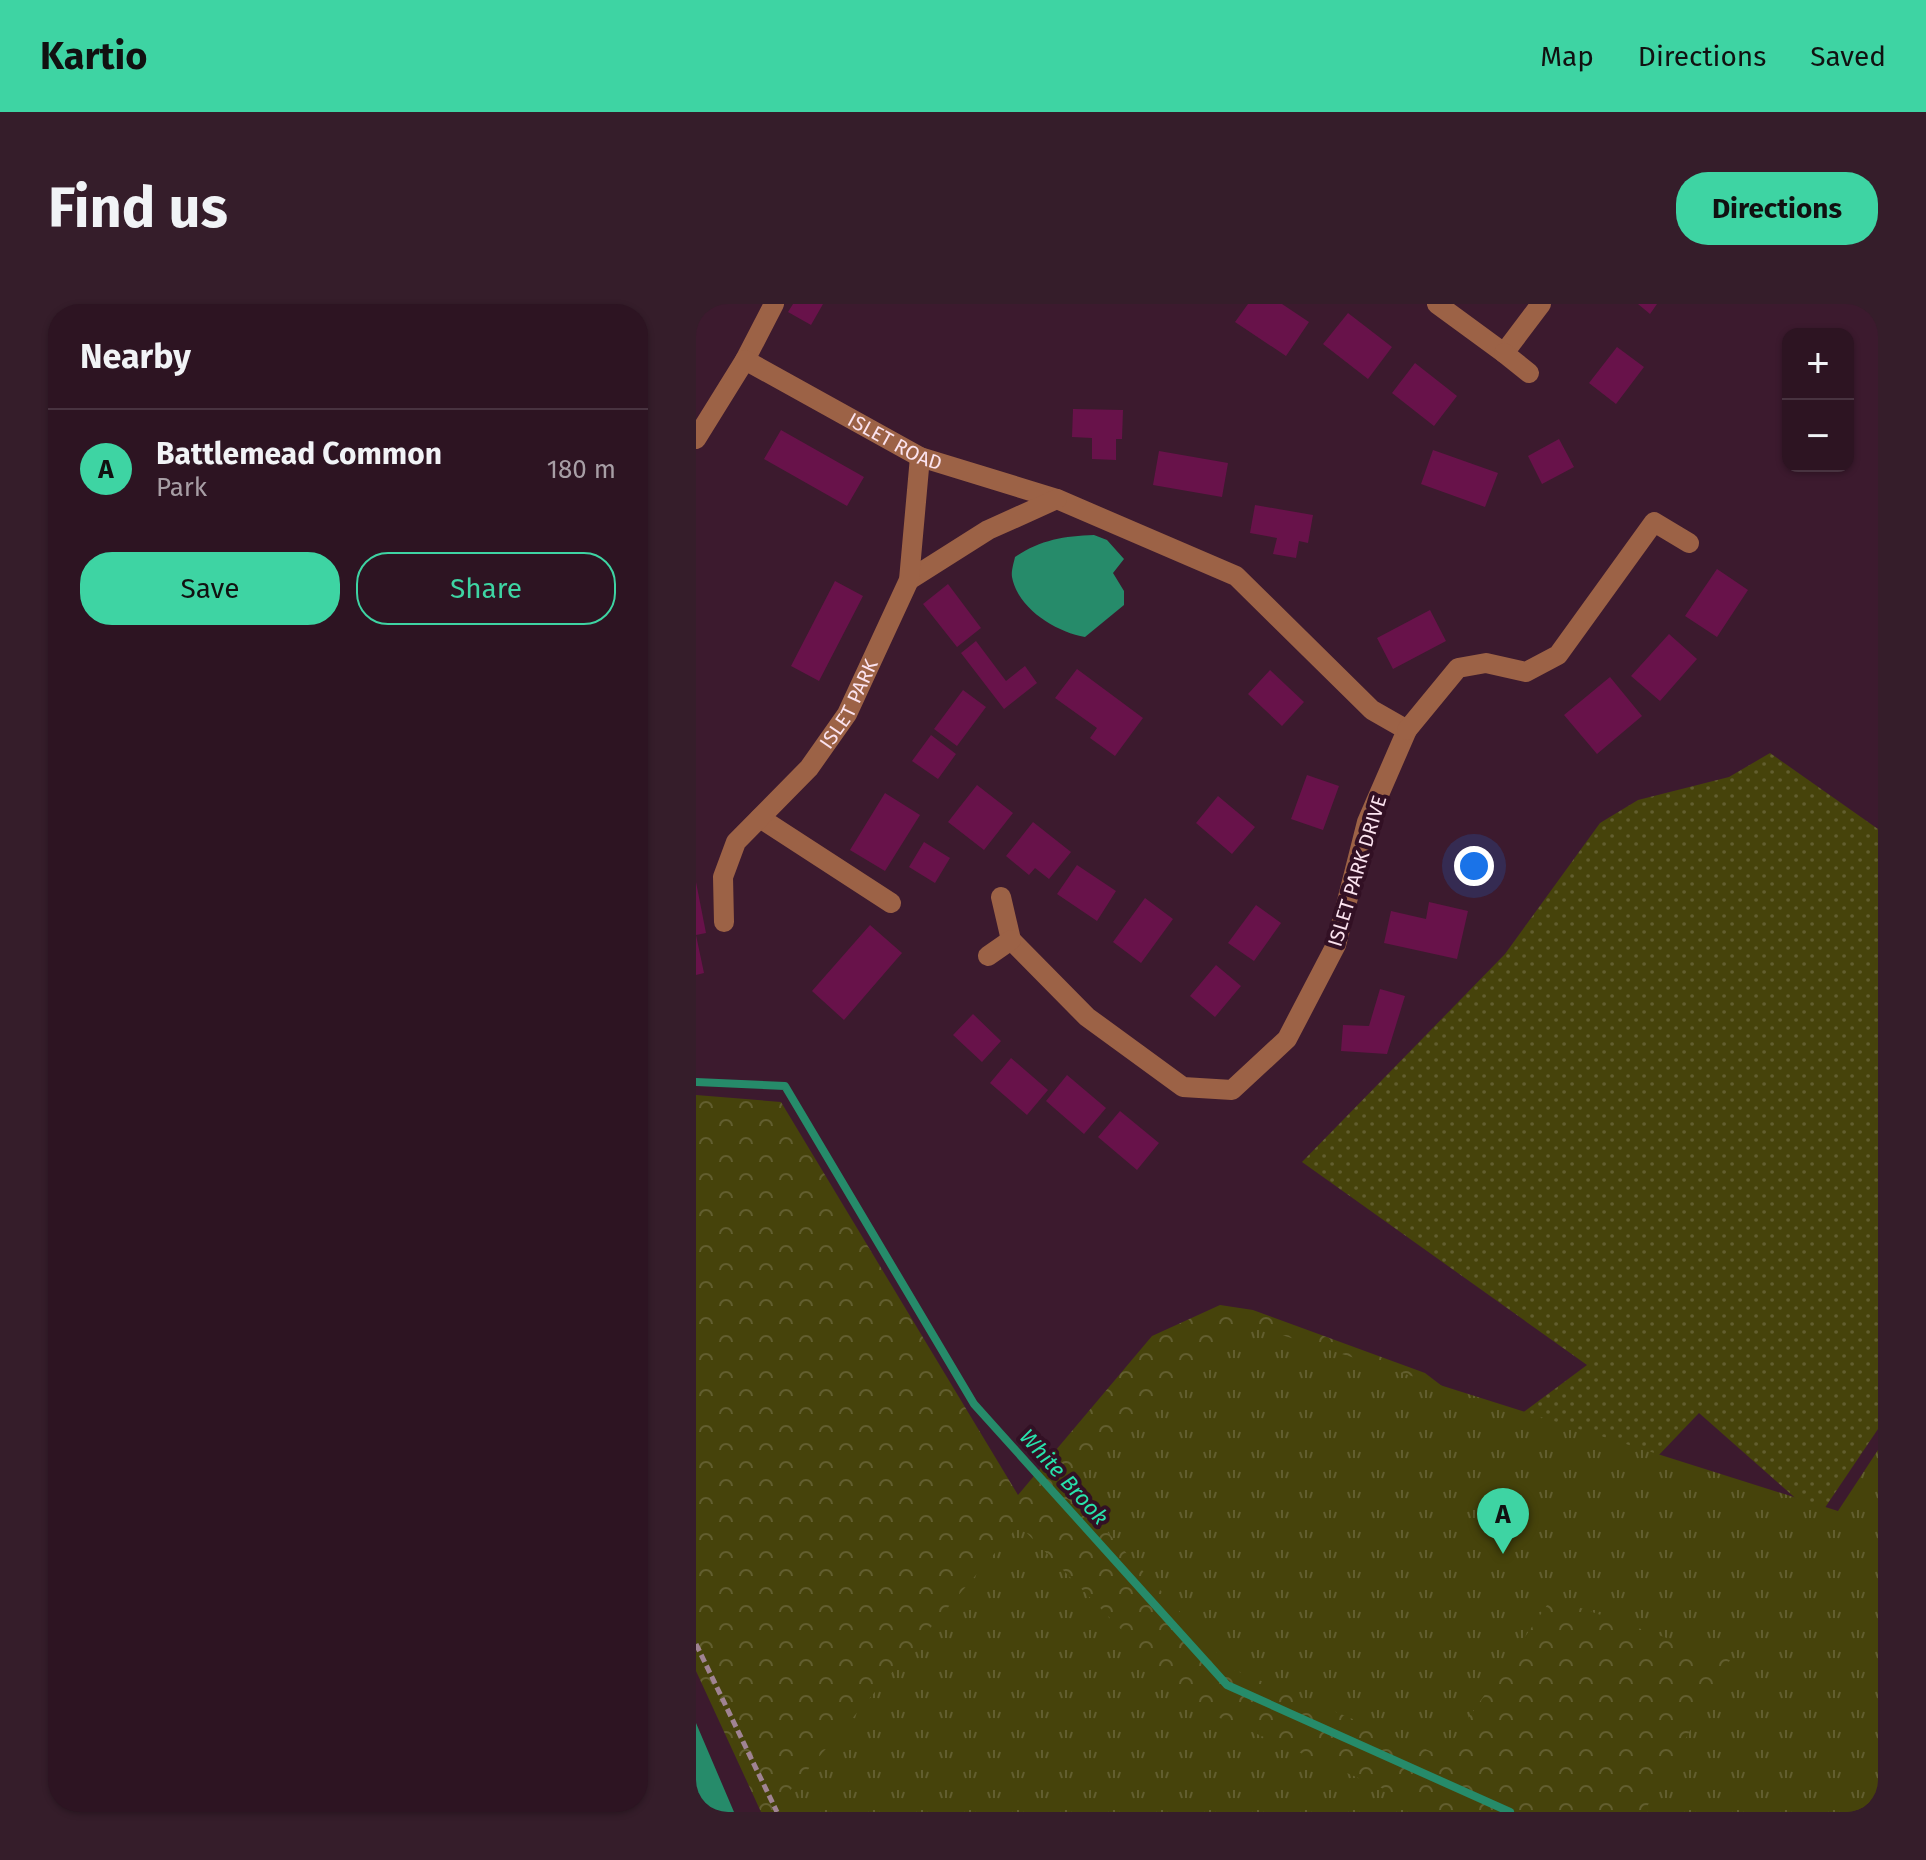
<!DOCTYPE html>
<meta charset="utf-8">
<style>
body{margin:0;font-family:"Fira Sans",sans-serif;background:#351d2a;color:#f1f3f6}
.controls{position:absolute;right:24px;top:24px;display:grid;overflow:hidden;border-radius:16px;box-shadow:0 2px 6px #0004}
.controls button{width:72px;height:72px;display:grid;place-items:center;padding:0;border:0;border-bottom:2px solid #483340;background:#2d1422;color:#f1f3f6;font:40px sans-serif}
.you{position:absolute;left:778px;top:562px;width:28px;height:28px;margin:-20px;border:6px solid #fff;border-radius:50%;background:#1a73e8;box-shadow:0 0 0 12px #1a73e833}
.badge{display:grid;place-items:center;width:52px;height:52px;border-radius:50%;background:#3ed4a3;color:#111;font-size:26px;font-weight:700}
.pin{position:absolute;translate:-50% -66px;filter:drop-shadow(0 2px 4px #0008)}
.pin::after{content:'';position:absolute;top:42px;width:28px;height:24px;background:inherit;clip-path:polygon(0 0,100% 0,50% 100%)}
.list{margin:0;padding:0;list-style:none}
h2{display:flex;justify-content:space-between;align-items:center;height:104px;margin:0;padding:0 32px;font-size:34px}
h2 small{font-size:26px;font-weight:400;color:#a79ea5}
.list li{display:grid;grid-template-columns:52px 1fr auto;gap:24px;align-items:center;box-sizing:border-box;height:120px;padding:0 32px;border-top:2px solid #483340}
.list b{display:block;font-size:30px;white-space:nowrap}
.list p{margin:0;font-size:26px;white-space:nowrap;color:#a79ea5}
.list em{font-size:26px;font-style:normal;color:#a79ea5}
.actions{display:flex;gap:16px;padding:24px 32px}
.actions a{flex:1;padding:18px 0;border:2px solid #3ed4a3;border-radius:32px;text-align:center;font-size:28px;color:#3ed4a3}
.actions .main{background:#3ed4a3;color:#111}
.map{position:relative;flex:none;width:1182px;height:1508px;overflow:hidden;border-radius:32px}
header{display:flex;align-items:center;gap:48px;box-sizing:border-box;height:112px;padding:0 40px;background:#3ed4a3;color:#111}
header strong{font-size:38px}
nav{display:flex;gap:44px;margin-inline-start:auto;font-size:28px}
.intro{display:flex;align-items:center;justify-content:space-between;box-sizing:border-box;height:192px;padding:0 48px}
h1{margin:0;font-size:56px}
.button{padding:20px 36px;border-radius:32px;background:#3ed4a3;color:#111;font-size:28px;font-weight:700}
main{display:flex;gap:48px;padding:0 48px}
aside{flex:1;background:#2d1422;border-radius:32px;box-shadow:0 2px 6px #0004}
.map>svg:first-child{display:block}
.grass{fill:url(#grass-dots)}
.forest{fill:url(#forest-crowns)}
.park{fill:url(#park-tufts)}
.water{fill:#268b6a}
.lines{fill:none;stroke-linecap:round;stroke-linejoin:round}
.stream{stroke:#268b6a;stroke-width:8}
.building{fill:#68124a}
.path{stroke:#a08393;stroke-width:5;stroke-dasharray:8 4;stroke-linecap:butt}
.minor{stroke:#9c6246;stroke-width:20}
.labels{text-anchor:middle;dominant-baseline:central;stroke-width:8;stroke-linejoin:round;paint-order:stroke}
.street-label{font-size:20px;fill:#fbe3ef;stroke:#321024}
.water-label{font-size:22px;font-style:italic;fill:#28e3ac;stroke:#321024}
</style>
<header>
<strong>Kartio</strong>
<nav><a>Map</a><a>Directions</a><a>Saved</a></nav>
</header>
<div class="intro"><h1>Find us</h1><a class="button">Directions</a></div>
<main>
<aside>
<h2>Nearby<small></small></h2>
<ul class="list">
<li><span class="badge">A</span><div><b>Battlemead Common</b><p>Park</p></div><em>180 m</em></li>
</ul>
<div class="actions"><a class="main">Save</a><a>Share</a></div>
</aside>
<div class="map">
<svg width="1182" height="1508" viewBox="0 0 1182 1508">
<defs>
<pattern id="grass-dots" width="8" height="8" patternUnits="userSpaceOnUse" patternTransform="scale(2)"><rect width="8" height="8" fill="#46430b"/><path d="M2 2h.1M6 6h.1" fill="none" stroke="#625e2f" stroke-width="1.8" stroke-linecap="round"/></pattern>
<pattern id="forest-crowns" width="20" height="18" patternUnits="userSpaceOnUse" patternTransform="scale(2)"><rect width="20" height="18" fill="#46430b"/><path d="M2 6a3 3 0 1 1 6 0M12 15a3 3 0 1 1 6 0" fill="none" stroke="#625e2f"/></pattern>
<pattern id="park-tufts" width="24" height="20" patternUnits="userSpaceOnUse" patternTransform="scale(2)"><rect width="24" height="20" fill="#46430b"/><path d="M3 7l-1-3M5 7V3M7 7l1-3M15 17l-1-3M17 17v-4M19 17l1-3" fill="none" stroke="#625e2f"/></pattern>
</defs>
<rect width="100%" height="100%" fill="#3c1a2e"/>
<!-- grass -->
<path class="grass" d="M1074 449 1182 525V1125L1122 1214 1003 1109 918 1198 813 1119 891 1061 606 858 809 650 904 519 942 496 1033 473Z"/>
<!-- forest -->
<path class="forest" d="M0 791 85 798 322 1191 456 1032 524 1001 557 1006 729 1069 1053 1317 1182 1508H65L0 1367Z"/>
<!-- park -->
<path class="park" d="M554 1021 1142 1207 1182 1146V1508H948L1034 1356 856 1294 746 1452 536 1365 364 1176Z
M323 1221 503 1405 741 1508H97L90 1491Z"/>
<!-- water -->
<path class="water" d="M398 231 411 236 428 255 417 269 428 287V301L389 333C360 328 322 305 316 273 315 267 318 258 319 253 344 236 368 232 398 231Z
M0 1419 38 1508H0Z"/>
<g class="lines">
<!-- stream -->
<path class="stream" d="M0 778 89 782 278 1100 531 1381 814 1508"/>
</g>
<!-- building -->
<path class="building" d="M97 0H127L115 21 92 8Z
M552 0H586L613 18 590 52 539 18Z
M942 0H961L954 10Z
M652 9 696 43 672 75 627 40Z
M921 43 948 63 920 100 893 79Z
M719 59 761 92 738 122 696 89Z
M377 105 427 106 426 135H420V156L396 155V134L376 133Z
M85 126 168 173 151 202 68 155Z
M863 135 878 163 846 180 832 152Z
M737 146 802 169 789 203 725 180Z
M463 147 532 159 526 193 457 181Z
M559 201 617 211 612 239 603 237 600 254 577 250 581 234 554 229Z
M1021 265 1052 286 1021 333 989 312Z
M139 277 167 292 123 377 95 362Z
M252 280 285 324 261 343 227 300Z
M734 306 750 337 697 365 681 334Z
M973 330 1001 355 964 397 935 372Z
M280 337 310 377 329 362 341 379 308 405 265 349Z
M381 365 447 414 419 452 394 434 401 424 359 394Z
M574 366 608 398 586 422 552 390Z
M914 373 946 412 901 450 868 411Z
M267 386 290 403 261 442 238 425Z
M235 431 260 450 242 475 216 457Z
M611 471 643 482 627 526 595 515Z
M281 481 317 509 288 546 252 518Z
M189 489 224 511 189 567 154 546Z
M522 492 559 523 536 550 500 519Z
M337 518 375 548 353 575 339 564 333 571 310 552Z
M228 538 254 554 239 579 213 563Z
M381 561 420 587 401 617 361 590Z
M0 578 10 629 0 631Z
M449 594 477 615 445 659 417 638Z
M733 598 772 607 761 655 688 639 695 607 730 615Z
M560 601 585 619 558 657 532 639Z
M174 621 206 649 148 716 116 687Z
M0 631 8 669 0 671Z
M520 661 545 682 519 713 494 692Z
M684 685 709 692 691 750 645 747 647 721 673 722Z
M277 710 305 737 286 758 257 731Z
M315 754 352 786 331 811 294 779Z
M371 771 410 804 388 830 350 797Z
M424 807 463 839 441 866 402 833Z"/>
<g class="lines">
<!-- path -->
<path class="path" d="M0 1340 81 1508"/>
<!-- minor -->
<g class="minor">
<path d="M741 0 808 49 845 0"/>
<path d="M808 49 833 69"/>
<path d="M49 56 78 0"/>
<path id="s1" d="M0 135 49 56 224 153 361 195 540 272 676 406 711 426 671 518 640 641 591 735 536 786 487 783 391 713 315 636"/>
<path d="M213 276 292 226 361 195"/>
<path d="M711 426 762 364 790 359 830 368 862 351 958 218 993 239"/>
<path d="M64 514 195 599"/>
<path d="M305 593 315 636"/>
<path id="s2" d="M28 618 27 573 40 538 113 464 151 410 213 276 224 153"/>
<path d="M292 652 315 636"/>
</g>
</g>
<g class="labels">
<!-- street labels -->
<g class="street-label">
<text stroke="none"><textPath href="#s1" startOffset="264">ISLET ROAD</textPath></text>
<text stroke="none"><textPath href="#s2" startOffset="262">ISLET PARK</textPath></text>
<text transform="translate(661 567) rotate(-73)">ISLET PARK DRIVE</text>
</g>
<!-- water labels -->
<g class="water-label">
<text transform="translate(368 1173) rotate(48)">White Brook</text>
</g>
</g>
</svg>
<div class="controls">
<button>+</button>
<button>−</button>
</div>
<div class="you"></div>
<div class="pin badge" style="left:807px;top:1250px">A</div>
</div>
</main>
